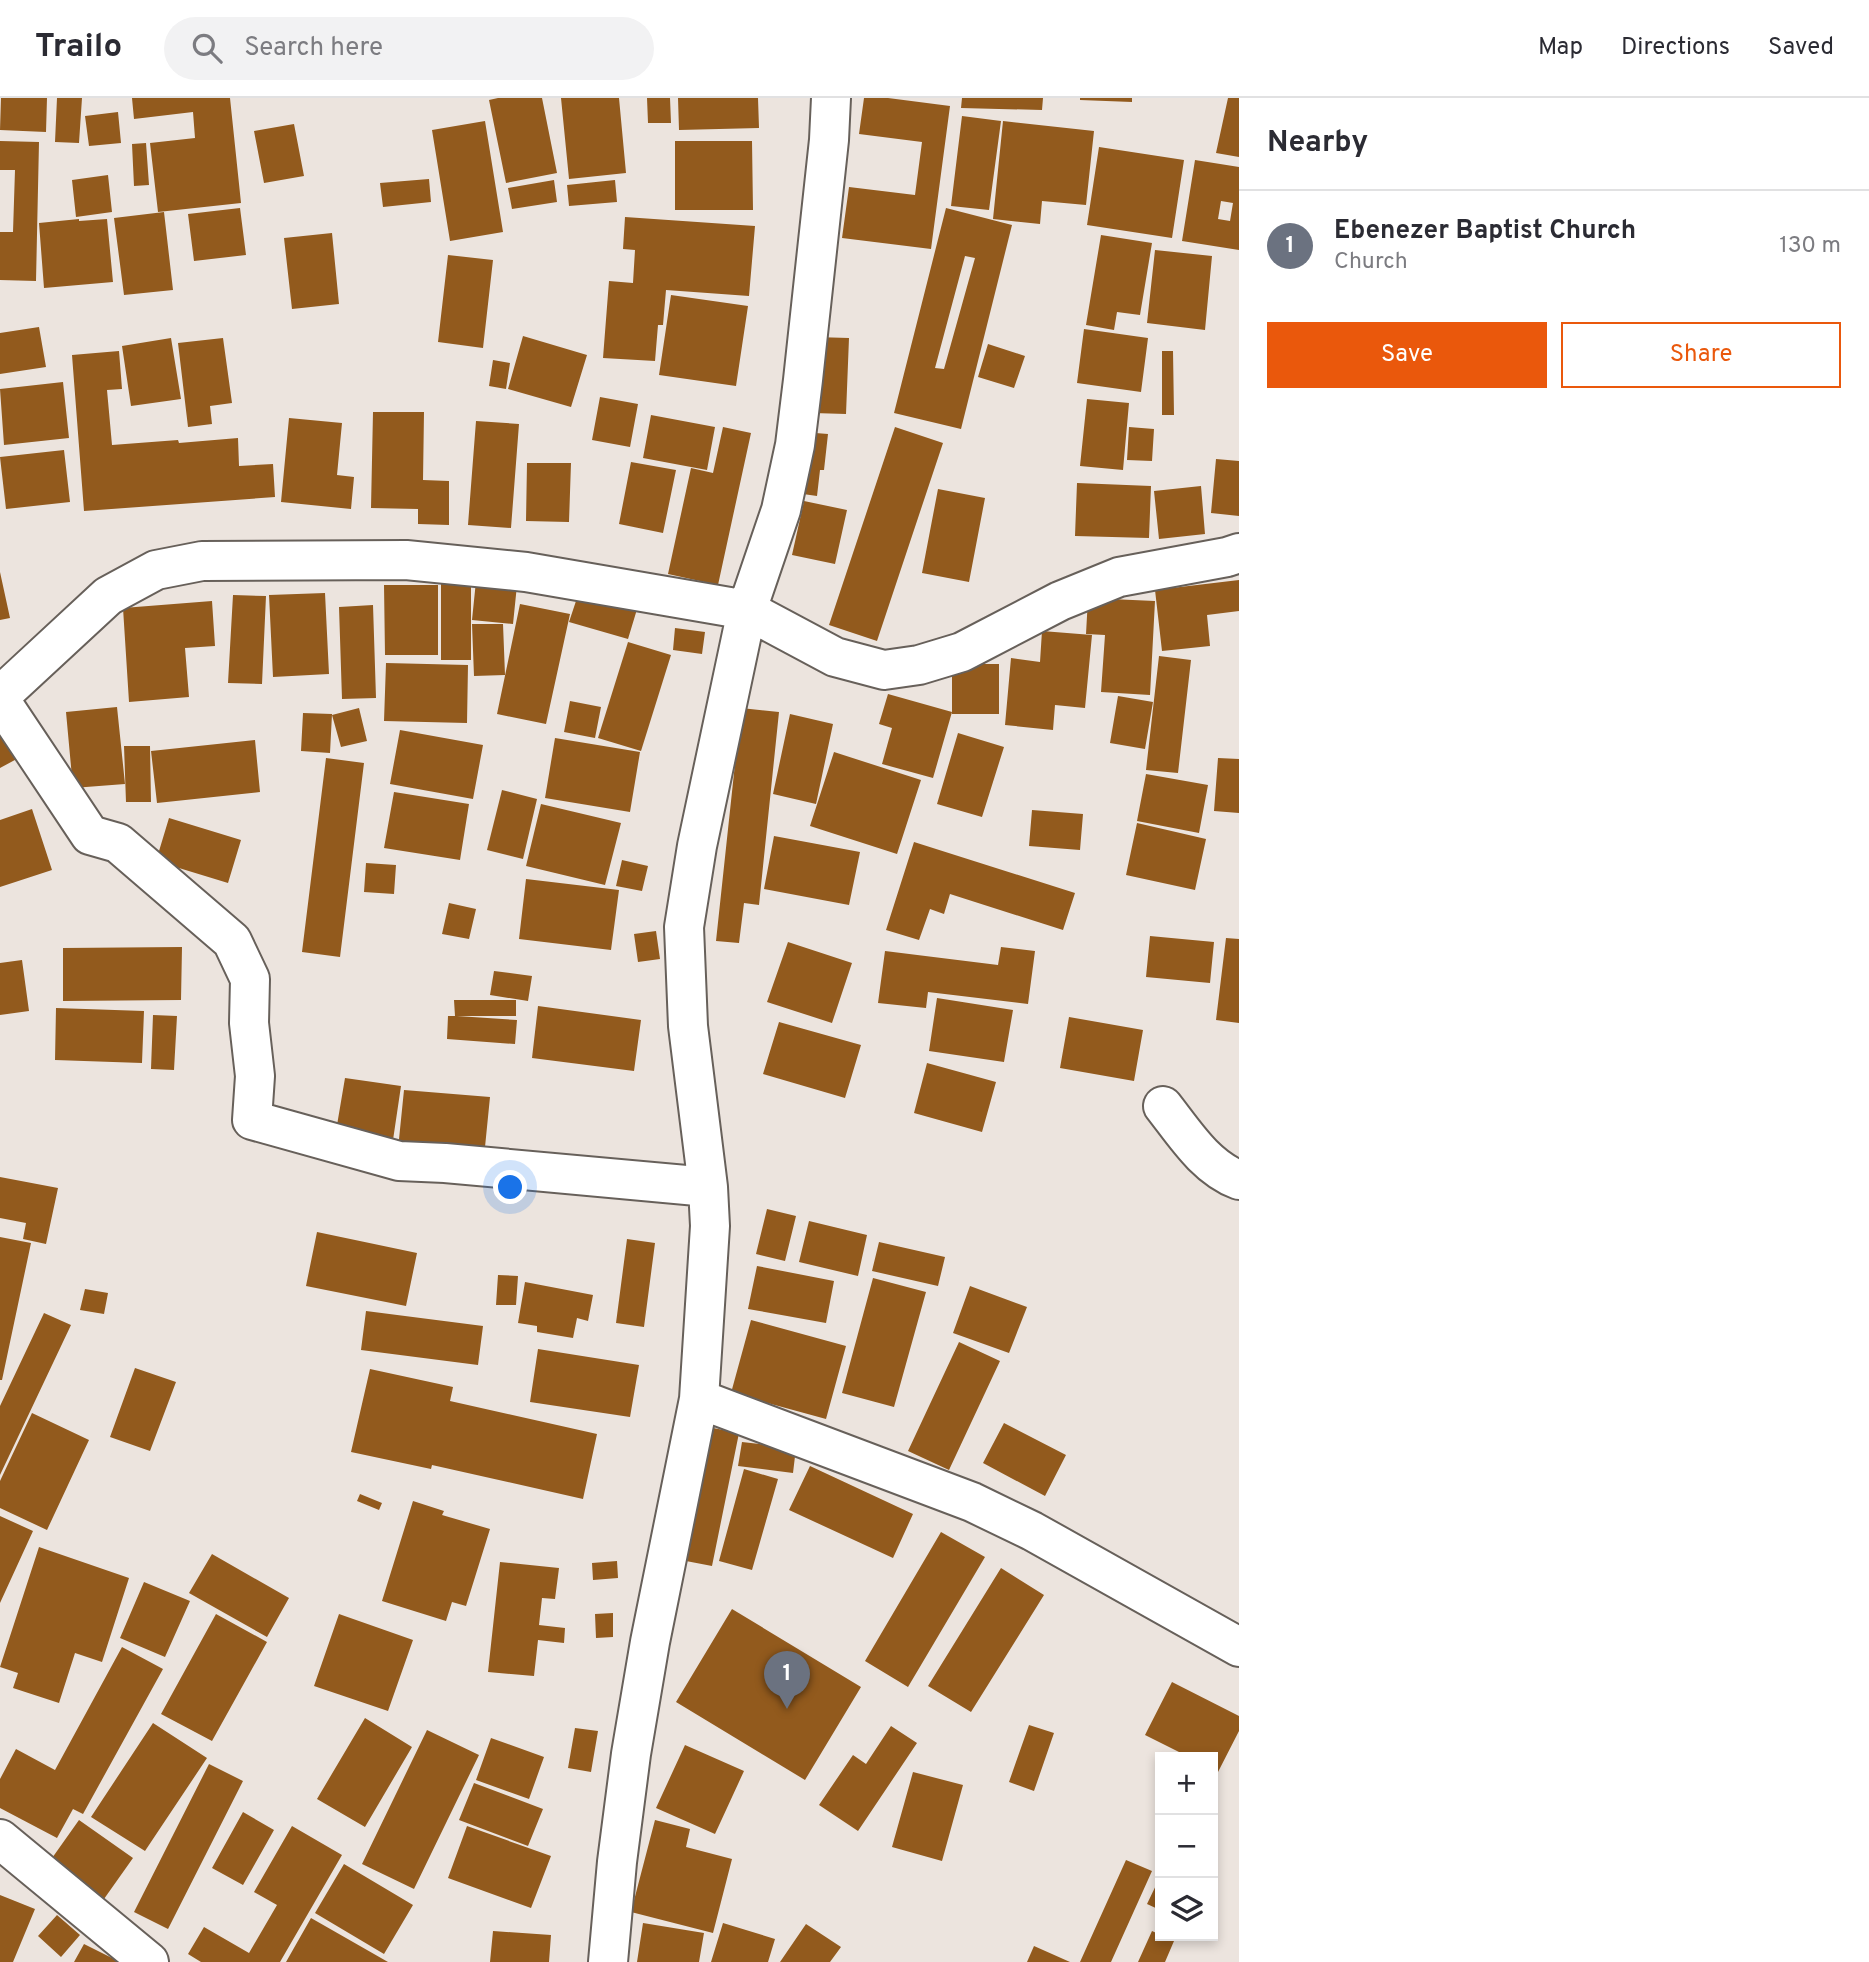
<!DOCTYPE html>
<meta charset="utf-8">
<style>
body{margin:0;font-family:Overpass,sans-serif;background:#f2f2f3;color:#2b2b33}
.controls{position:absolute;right:21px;bottom:21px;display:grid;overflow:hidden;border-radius:0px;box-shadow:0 4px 10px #0003}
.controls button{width:63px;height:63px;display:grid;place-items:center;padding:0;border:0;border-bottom:2px solid #e1e1e2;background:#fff;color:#2b2b33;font:35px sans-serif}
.you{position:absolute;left:511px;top:1090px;width:24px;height:24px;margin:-18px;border:5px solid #fff;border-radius:50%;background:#1a73e8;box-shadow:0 0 0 10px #1a73e833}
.badge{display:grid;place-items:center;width:46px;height:46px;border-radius:50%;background:#ea580c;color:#fff;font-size:23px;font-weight:700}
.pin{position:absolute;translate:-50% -58px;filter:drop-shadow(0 2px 4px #0008)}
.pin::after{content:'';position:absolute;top:37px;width:24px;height:21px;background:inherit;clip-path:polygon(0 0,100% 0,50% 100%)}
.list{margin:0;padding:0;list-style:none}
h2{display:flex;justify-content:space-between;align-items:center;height:91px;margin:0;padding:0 28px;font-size:30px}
h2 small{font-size:23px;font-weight:400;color:#7c7c81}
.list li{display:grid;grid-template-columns:46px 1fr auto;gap:21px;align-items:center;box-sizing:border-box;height:112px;padding:0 28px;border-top:2px solid #e1e1e2}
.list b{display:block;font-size:26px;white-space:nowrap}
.list p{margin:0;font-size:23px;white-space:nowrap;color:#7c7c81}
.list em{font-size:23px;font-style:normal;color:#7c7c81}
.actions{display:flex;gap:14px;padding:21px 28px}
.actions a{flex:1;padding:16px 0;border:2px solid #ea580c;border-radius:0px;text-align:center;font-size:24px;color:#ea580c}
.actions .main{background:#ea580c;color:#fff}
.icon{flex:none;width:38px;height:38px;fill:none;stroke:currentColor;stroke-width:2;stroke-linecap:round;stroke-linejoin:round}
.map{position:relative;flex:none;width:1239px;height:1864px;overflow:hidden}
header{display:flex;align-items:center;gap:42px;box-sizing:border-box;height:98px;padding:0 35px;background:#fff;border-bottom:2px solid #e1e1e2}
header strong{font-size:33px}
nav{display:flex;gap:38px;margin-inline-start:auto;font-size:24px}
.search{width:490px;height:63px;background:#f2f2f3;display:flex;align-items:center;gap:18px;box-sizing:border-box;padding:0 24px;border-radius:38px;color:#7c7c81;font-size:26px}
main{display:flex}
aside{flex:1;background:#fff}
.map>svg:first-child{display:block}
.building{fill:#925a1d;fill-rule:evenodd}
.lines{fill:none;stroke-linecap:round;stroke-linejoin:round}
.minor-casing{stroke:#67605a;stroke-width:42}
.minor{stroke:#fff;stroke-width:38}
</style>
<header>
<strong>Trailo</strong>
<div class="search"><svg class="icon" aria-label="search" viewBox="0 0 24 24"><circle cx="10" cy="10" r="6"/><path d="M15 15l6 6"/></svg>Search here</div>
<nav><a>Map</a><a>Directions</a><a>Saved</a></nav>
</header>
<main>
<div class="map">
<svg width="1239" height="1864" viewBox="0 0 1239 1864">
<rect width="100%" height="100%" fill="#ece4de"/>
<!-- building -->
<path class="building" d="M1 0H47L46 34 0 32Z
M57 0H82L79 45 55 44Z
M132 0H230L241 105 158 114 150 45 195 40 193 14 134 21Z
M498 0H542L557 75 506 85 489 2Z
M561 0H619L626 75 569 81Z
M647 0H670L671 25H648Z
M678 0H758L759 30 679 32Z
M864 0H888L950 8 931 151 842 140 849 89 915 97 922 44 859 36Z
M962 0H1043L1042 12 961 10Z
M1080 0H1132V4L1080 2Z
M1228 0H1239V59L1216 55Z
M118 14 121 45 89 48 85 18Z
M962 18 1001 23 989 112 951 108Z
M485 23 503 134 450 143 432 32Z
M1003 23 1094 33 1086 107 1042 103 1040 126 993 121Z
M294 26 304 78 264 85 254 33Z
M0 43 39 44 36 183 0 182V134H13L15 72H0Z
M675 43H752L753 112H675Z
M146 45 149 87 134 88 132 46Z
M1099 49 1184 62 1172 140 1087 127Z
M1195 62 1239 69V152L1182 143ZM1221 103 1233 105 1230 123 1218 121Z
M108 77 112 114 76 119 72 82Z
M429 81 431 104 383 109 380 85Z
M554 82 557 104 512 111 508 90Z
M615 82 617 104 569 108 567 87Z
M240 110 246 157 194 163 188 116Z
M946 110 1012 127 961 331 894 315ZM965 158 975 160 944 271 935 270Z
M164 114 173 192 124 197 114 120Z
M625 119 755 128 749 198 666 192 663 227H658L655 263 603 260 609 183 633 185 635 152 623 151Z
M79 121V123L107 121 113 184 44 190 39 125Z
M332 135 339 206 292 211 284 140Z
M1101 137 1152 145 1140 217 1117 214 1114 232 1086 227Z
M1155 152 1212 158 1205 232 1147 225Z
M448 157 493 162 483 250 438 244Z
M671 197 748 208 736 288 659 277Z
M39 229 46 269 0 276V235Z
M1084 231 1148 240 1141 294 1077 285Z
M523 238 587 257 571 309 508 291Z
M815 239 849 240 846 316 813 315Z
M171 240 181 301 131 308 122 248Z
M223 240 232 305 210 308 212 326 188 329 178 245Z
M988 246 1025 258 1014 290 978 279Z
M119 253 122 291 107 292 112 347 178 342 179 345 238 340 239 368 273 366 275 399 84 413 72 257Z
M1162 253H1173L1174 317H1162Z
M493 262 510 265 506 291 489 288Z
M63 284 69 340 4 347 0 291Z
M600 299 638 306 630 349 592 342Z
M1087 301 1129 305 1123 372 1080 368Z
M373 314H424L423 382 449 383V427L418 426V411L371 410Z
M651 317 715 329 707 372 643 360Z
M289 320 342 325 337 377 354 379 351 411 281 404Z
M476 323 519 326 511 430 468 427Z
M723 329 751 335 718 487 668 476 691 370 713 375Z
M895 329 943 345 877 543 829 527Z
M1129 329 1154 331 1152 363 1127 362Z
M803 334 828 336 824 372H820L817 398 796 395Z
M64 352 70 404 6 411 0 359Z
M1216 361 1239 363V418L1211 415Z
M631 364 676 372 663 435 619 426Z
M527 365H571L569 424 526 423Z
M1077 385 1151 388 1149 440 1075 438Z
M1201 388 1205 436 1159 441 1154 393Z
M938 391 985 400 969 484 922 475Z
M804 403 847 412 835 466 792 457Z
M0 474 10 520 0 522Z
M1239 482V513L1207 517 1210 548 1162 553 1155 492Z
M476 483 517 487 513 526 472 522Z
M441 486H471V562H441Z
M384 487H438V557H385Z
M580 491 638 508 628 541 569 524Z
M325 495 329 576 273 579 269 497Z
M233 497 266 498 262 586 228 585Z
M1088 500 1155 503 1150 597 1101 594 1105 537 1086 536Z
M212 503 215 548 185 550 189 599 129 604 123 510Z
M520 506 570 516 546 626 497 616Z
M373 507 376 600 342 601 339 509Z
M472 526H503L505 577 474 578Z
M675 530 705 534 702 556 673 552Z
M1042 533 1092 537 1085 610 1055 607 1053 632 1005 627 1011 560 1040 564Z
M628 544 671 557 641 653 598 640Z
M1159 558 1191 562 1178 675 1146 672Z
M386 565 468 567 467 625 384 623Z
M952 566H999V616H952Z
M888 596 952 614 933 680 882 666 892 630 879 626Z
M1118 598 1153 604 1145 651 1110 645Z
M570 603 601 609 595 640 564 634Z
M117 609 125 686 73 690 66 614Z
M359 610 367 643 341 649 332 617Z
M741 610 779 614 759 807 744 805 739 845 716 843Z
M303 615 332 616 330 655 301 653Z
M790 616 833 626 816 706 773 696Z
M400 632 483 647 473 701 390 686Z
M14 633 26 656 0 670V640Z
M958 635 1004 649 982 719 937 706Z
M555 640 640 654 630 714 545 700Z
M255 642 260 694 157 705 151 653Z
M124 648H150L151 704H126Z
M834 654 921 682 897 756 810 728Z
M326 660 364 665 340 859 302 854Z
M1218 660 1239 661V715L1214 713Z
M1146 676 1208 687 1199 735 1137 723Z
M502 692 537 701 523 761 487 752Z
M394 694 469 706 460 762 384 750Z
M541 706 621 725 605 787 526 768Z
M32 711 52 772 0 789V722Z
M1032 712 1083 716 1080 752 1029 748Z
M169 720 241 742 228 785 156 763Z
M1137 725 1206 741 1195 792 1126 777Z
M774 738 860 754 849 807 764 791Z
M914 744 1075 795 1063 832 950 796 944 816 930 811 919 842 886 832Z
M622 762 648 768 642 793 616 788Z
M366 765 396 767 394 796 364 794Z
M526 781 619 792 611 852 519 841Z
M449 805 476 811 469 841 442 836Z
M656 833 660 861 638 864 634 836Z
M1150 838 1214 844 1210 885 1146 879Z
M1226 840 1239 841V925L1216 922Z
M788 844 852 865 832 925 767 904Z
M182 849 181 902 63 903V850Z
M1001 849 1035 853 1028 906 928 894 926 910 878 905 885 853 998 867Z
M22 862 29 913 0 917V865Z
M494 873 532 878 528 903 490 897Z
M937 900 1013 912 1004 964 929 953Z
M454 902H516V918H457L517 922 515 946 447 941 448 918H455Z
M538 908 641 922 634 973 532 960Z
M56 910 144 913 142 965 55 962Z
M153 917 177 918 174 972 151 971Z
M1069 919 1143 932 1134 983 1060 970Z
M779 924 861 947 845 1000 763 976Z
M927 965 996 984 982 1034 914 1015Z
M345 980 401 988 393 1042 336 1033Z
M404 992 490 999 484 1059 398 1051Z
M0 1079 58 1090 46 1146 23 1141 26 1125 0 1120Z
M767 1111 796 1118 785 1163 756 1156Z
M809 1123 867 1137 858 1178 799 1164Z
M317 1134 417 1155 406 1208 306 1188Z
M0 1139 31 1145 2 1282H0Z
M627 1141 655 1145 644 1229 616 1225Z
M879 1144 945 1159 938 1188 872 1173Z
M757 1168 834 1183 826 1225 748 1211Z
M498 1177 518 1178 516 1207H496Z
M873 1180 926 1194 894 1309 842 1295Z
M525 1184 593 1197 588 1223 577 1220 573 1240 537 1234V1228L518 1225Z
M970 1188 1027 1209 1009 1255 953 1235Z
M85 1191 108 1195 104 1216 80 1212Z
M366 1213 483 1228 478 1267 361 1252Z
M44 1215 71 1227 0 1377V1308Z
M751 1222 846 1248 826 1321 731 1295Z
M959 1244 1000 1263 949 1372 908 1353Z
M538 1251 639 1267 630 1319 530 1304Z
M135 1270 176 1284 150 1353 110 1339Z
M370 1271 453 1289 450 1303 597 1336 583 1401 432 1367 431 1371 351 1354Z
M32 1315 89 1342 47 1432 0 1410V1383Z
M1004 1325 1066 1357 1045 1398 983 1365Z
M713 1330 739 1335 712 1468 686 1463Z
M742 1344 796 1350 793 1375 738 1368Z
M810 1368 913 1416 893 1460 789 1412Z
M744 1371 778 1381 752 1472 719 1463Z
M360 1396 382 1405 379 1412 357 1403Z
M413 1403 444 1413 442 1417 490 1431 466 1508 452 1504 446 1523 382 1503Z
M0 1418 33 1433 0 1505Z
M941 1434 985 1459 908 1589 865 1563Z
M39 1449 129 1480 102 1564 75 1555 59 1605 13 1590 18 1575 0 1569Z
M212 1456 289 1500 267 1539 189 1495Z
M617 1463 618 1480 593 1482 592 1465Z
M500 1464 559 1470 555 1501 542 1500 539 1527 565 1530 564 1545 538 1542 534 1578 488 1574Z
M1001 1470 1044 1497 971 1614 928 1588Z
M144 1484 190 1503 165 1559 120 1540Z
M732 1511 861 1589 805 1682 676 1604Z
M613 1515V1539L596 1540 595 1516Z
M216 1516 267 1544 212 1643 161 1616Z
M339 1516 413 1542 388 1613 314 1588Z
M122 1549 163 1571 83 1716 73 1711 57 1740 0 1710V1681L16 1651 55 1672Z
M1172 1584 1239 1618V1633L1218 1674 1213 1671V1659H1189L1145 1637Z
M365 1620 412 1649 365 1729 317 1701Z
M153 1625 207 1660 145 1753 91 1719Z
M1029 1627 1054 1635 1034 1693 1009 1684Z
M891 1628 917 1645 858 1733 819 1707 853 1657 866 1666Z
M575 1630 598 1633 591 1674 568 1670Z
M427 1632 479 1657 414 1791 362 1766Z
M491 1640 544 1659 529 1701 476 1682Z
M685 1647 744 1673 715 1736 656 1710Z
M209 1666 243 1683 168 1831 134 1814Z
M913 1674 963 1687 942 1763 892 1749Z
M474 1685 543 1711 528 1748 459 1722Z
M243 1714 274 1732 243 1787 212 1770Z
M79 1722 133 1760 99 1808 45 1770Z
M655 1722 690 1731 686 1749 732 1761 713 1835 631 1814Z
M292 1728 342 1757 280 1864H201L188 1856 204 1829 249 1855 277 1807 254 1794Z
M467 1728 551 1758 531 1810 448 1780Z
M1126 1762 1152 1773 1111 1864H1080Z
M344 1766 413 1807 384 1856 315 1815Z
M1160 1779V1812L1147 1806Z
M0 1797 35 1811 13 1864H0Z
M57 1817 80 1837 61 1859 38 1838Z
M311 1820 388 1864H286Z
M643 1825 704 1835 699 1864H637Z
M723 1825 775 1841 768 1864H711Z
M806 1826 841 1849 830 1864H780Z
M493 1833 551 1837 549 1864H490Z
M1152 1833 1174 1843 1165 1864H1138Z
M84 1846 120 1864H74Z
M1034 1848 1070 1864H1027Z"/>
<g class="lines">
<!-- minor casing -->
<g class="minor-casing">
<path id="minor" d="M0 598 108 498 156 472 202 463 406 462 526 474 747 512 835 559 884 572 919 567 962 554 1060 503 1119 479 1227 459 1239 455
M0 602 90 737 118 745 232 843 250 881 249 925 255 978 252 1022 399 1063 445 1065 708 1089
M1163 1008C1185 1036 1205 1069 1239 1082
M699 1301 972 1404 1032 1433 1239 1549
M0 1741 149 1864
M608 1864 617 1764 631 1656 650 1544 699 1301 710 1128 708 1089 688 928 684 829 697 748 747 512 781 412 795 347 803 282 829 42 831 0"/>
</g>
<!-- minor -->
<use href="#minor" class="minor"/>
</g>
</svg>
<div class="controls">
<button>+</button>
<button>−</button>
<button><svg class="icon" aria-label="layers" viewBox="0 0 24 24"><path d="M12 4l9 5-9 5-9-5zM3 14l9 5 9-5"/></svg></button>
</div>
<div class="you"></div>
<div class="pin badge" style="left:787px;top:1611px;background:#6b7280">1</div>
</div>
<aside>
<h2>Nearby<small></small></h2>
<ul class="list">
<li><span class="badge" style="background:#6b7280">1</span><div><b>Ebenezer Baptist Church</b><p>Church</p></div><em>130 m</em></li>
</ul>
<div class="actions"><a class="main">Save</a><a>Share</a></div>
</aside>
</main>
